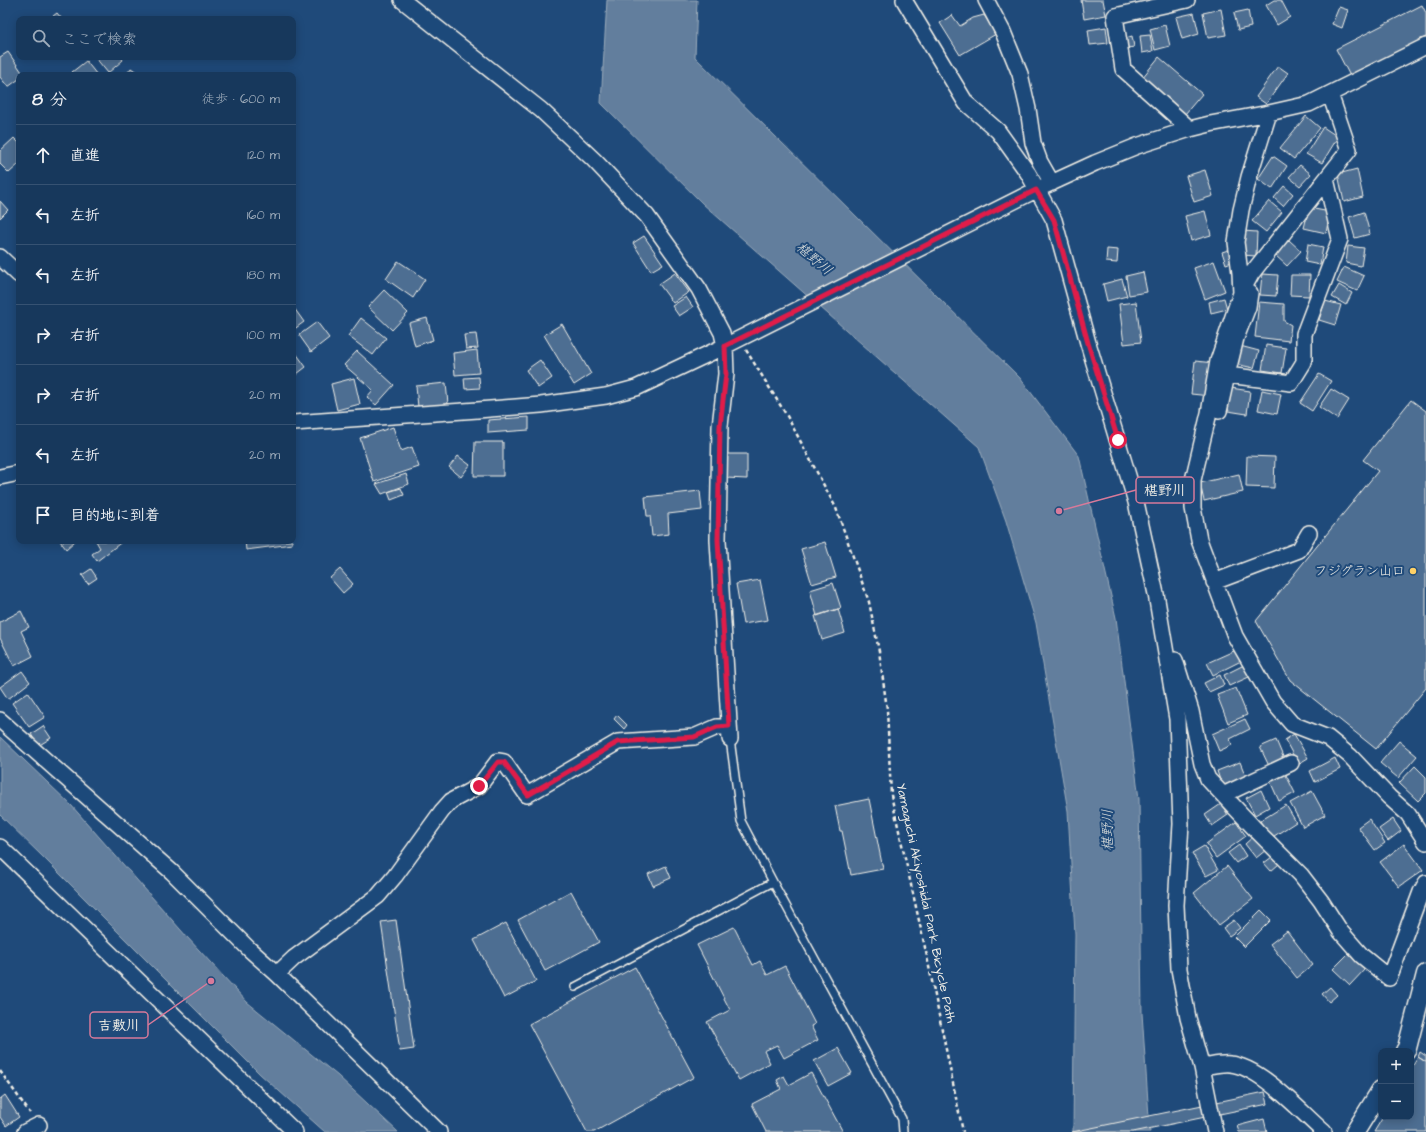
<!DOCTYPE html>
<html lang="ja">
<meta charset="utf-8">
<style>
body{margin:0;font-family:"Architects Daughter","Klee One",sans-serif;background:#244365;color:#f1f3f6}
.controls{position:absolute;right:12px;bottom:12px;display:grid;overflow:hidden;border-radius:8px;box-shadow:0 2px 10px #0003}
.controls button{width:36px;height:36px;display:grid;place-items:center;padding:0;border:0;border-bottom:1px solid #365272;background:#17385c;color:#f1f3f6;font:20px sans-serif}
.stop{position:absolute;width:12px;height:12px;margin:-9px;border:3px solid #e11d48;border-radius:50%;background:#fff}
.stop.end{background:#e11d48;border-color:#fff;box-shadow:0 1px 4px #0008}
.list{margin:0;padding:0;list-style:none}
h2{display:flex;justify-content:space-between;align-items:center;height:52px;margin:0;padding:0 16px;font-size:17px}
h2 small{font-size:13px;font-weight:400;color:#9eacbb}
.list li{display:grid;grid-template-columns:26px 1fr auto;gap:12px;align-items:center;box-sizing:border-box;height:60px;padding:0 16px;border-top:1px solid #365272}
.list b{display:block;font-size:15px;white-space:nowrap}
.list em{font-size:13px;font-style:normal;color:#9eacbb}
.icon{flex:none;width:22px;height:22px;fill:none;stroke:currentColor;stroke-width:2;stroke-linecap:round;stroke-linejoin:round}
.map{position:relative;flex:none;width:1426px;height:1132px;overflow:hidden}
.search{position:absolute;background:#17385c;box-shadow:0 2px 10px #0003;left:16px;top:16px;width:280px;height:44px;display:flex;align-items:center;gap:10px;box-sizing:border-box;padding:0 14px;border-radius:8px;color:#9eacbb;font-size:15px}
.panel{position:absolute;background:#17385c;box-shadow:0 2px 10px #0003;left:16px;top:72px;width:280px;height:472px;border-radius:8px}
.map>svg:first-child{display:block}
.water{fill:#627e9d;stroke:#9cacbb}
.building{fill:#4d6e92;stroke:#f4f1e8}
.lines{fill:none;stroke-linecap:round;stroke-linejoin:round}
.service-casing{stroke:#f4f1e8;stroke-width:10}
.minor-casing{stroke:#f4f1e8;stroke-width:18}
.tertiary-casing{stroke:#f4f1e8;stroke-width:21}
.path{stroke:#f4f1e8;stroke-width:2.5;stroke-dasharray:4 3;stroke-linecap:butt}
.service{stroke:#1f4a7a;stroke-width:7}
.minor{stroke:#1f4a7a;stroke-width:15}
.tertiary{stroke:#1f4a7a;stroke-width:18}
.route{stroke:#e11d48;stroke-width:5}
.poi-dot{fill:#ffd166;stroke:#1f4a7a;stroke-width:1.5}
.labels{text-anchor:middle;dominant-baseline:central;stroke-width:4;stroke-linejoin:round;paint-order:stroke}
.poi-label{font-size:13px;fill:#f4f1e8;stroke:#1f4a7a;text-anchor:end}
.street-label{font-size:13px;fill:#f4f1e8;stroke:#1f4a7a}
.water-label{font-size:14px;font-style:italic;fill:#dee0dd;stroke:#1f4a7a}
.leader{fill:none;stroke:#d87a9a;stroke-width:1.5}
.callout-dot{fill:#d87a9a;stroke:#1f4a7a;stroke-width:1.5}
.callout{fill:#1f4a7a;stroke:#d87a9a;stroke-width:1.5}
.callout-label{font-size:14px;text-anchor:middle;font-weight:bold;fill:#f4f1e8}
</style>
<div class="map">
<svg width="1426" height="1132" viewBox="0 0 1426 1132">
<rect width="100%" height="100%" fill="#1f4a7a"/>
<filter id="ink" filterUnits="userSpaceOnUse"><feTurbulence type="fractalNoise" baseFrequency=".025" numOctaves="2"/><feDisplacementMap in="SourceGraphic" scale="8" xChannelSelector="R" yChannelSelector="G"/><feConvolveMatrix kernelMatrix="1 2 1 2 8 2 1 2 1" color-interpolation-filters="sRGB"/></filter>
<g filter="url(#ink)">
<!-- water -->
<path class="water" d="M607 0H697L695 57 1020 378 1079 456 1116 618 1139 799 1142 1013 1150 1132H1073L1075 934 1068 811 1036 623 1006 521 979 447 703 204 601 103Z
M0 737 71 805 187 937 247 1002 338 1076 398 1132H325L260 1074 43 857 0 815Z"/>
<!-- building -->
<path class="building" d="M1081 0H1103L1106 15 1084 19Z
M1274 0H1281L1290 17 1277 25 1266 5Z
M1422 5 1426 13V37L1350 76 1336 49Z
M1339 7 1348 10 1342 28 1332 24Z
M1221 9 1226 35 1208 38 1203 13Z
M1248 10 1251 27 1238 30 1234 13Z
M57 13 62 19H49Z
M1194 13 1199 34 1182 39 1176 17Z
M952 15 960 26 973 18 984 15 996 34 960 55 940 23Z
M1165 25 1170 46 1155 50 1150 29Z
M1106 27 1108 43 1090 45 1088 30Z
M1150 35 1153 51 1142 53 1140 36Z
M1132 36 1134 47 1128 48 1126 38Z
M8 52 24 75H19V79L8 87 0 77V57Z
M95 57H121L123 60 108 73Z
M1159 57 1202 94 1185 114 1142 78Z
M86 61 97 75H74L72 72Z
M1278 66 1288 73 1266 104 1256 97Z
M131 68 141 75H126Z
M1306 116 1320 128 1294 159 1280 148Z
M1323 127 1338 137 1322 163 1306 154Z
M14 138 19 143V164L9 173 0 164V151Z
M1273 156 1287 166 1272 189 1258 179Z
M1300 165 1311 174 1300 186 1289 177Z
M1357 169 1363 197 1344 202 1338 174Z
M1205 170 1213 196 1194 202 1186 176Z
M1284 186 1293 194 1283 206 1274 198Z
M0 201 8 210 0 218Z
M1269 201 1282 212 1266 232 1252 221Z
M1309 208 1330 212 1326 233 1304 228Z
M1205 211 1211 235 1191 241 1185 216Z
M1364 212 1370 234 1355 238 1349 217Z
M1243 231 1257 232 1256 256 1242 255Z
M644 236 663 264 651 271 633 243Z
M1289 240 1301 251 1287 266 1275 255Z
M1308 244 1323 247 1320 265 1305 262Z
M1348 246 1364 248 1361 266 1346 263Z
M1107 249 1118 250 1117 263 1106 262Z
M1231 249 1235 261 1226 264 1222 252Z
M398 261 425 279 413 298 386 279Z
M1214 261 1225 291 1205 299 1194 268Z
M1344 267 1364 276 1357 291 1337 282Z
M1143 272 1147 292 1129 295 1126 276Z
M675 273 689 292 673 303 659 284Z
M1262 274 1278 275 1276 296 1260 295Z
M1291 275H1310L1309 296 1290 295Z
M1122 279 1127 296 1107 301 1103 284Z
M1339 285 1352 293 1346 305 1332 297Z
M384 290 408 313 392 330 368 307Z
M686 297 693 307 679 316 672 306Z
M1224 298 1227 309 1211 313 1209 302Z
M1325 301 1341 305 1335 325 1319 320Z
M1136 302 1141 342 1124 344 1119 304Z
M1259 302 1284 304V321L1291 325 1289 341 1255 337Z
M294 308 304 322 293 330V309Z
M361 318 386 338 373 355 348 336Z
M427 318 433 340 415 346 409 323Z
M317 322 329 338 311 352 299 335Z
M562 324 591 374 574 385 544 335Z
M476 334 478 348 466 349 464 335Z
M1266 345 1286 348 1282 373 1262 370Z
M1240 346 1259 351 1254 368 1235 364Z
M293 349 306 367 293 377Z
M477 350 479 373 455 375 453 353Z
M357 351 394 385 376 405 367 397 373 390 344 365Z
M540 360 552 378 538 388 526 370Z
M1195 361 1214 363 1210 396 1191 394Z
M1319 374 1331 381 1312 411 1300 403Z
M479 377 480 388 465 389 464 378Z
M354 378 360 404 337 410 331 384Z
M446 383 448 404 418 407 416 386Z
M1231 388 1250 391 1247 414 1228 411Z
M1331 389 1349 400 1337 419 1319 407Z
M1262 390 1281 394 1277 414 1258 410Z
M1411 400 1426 411V688L1376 749 1290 680 1256 621 1378 471 1363 460Z
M529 417V430L488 433V420Z
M393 427 401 451 412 447 419 467 374 482 360 438Z
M475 442H503V476H474Z
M727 454H747V479L726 478Z
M458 456 470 465 461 477 449 467Z
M1247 456 1275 457 1274 488 1246 487Z
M406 474 409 484 382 494 376 484Z
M1239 474 1243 492 1204 501 1200 483Z
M401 488 404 495 391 500 388 492Z
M700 491 702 510 668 514 669 534 652 536 650 516H647L645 497Z
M60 541H75L66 549Z
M96 541H123L97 561 92 554 100 548Z
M245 541H292V544L246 550Z
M825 542 836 577 812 584 801 549Z
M91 569 97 578 88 584 82 575Z
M340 569 353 584 343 593 330 578Z
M760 580 768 620 743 624 736 584Z
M833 583 841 608 817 616 810 590Z
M838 609 845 633 822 640 815 616Z
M21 611 29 627 21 631 33 656 14 666 0 638V622Z
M1236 650 1241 661 1213 675 1207 663Z
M1244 665 1249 677 1229 686 1224 675Z
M22 671 30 682 8 699 0 687Z
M1220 675 1224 685 1209 692 1204 683Z
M1236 688 1247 715 1228 723 1217 695Z
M28 692 45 717 29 727 12 703Z
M617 715 627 725 624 729 614 719Z
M1245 719 1250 729 1230 739 1232 745 1219 751 1212 734Z
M43 726 51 738 38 746 31 734Z
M1294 734 1308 758 1298 764 1285 740Z
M1276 740 1284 759 1269 766 1260 747Z
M1399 741 1417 756 1398 778 1380 763Z
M1335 758 1340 769 1315 782 1310 771Z
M1240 762 1246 777 1222 786 1217 771Z
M1415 766 1426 777V793L1418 801 1399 783Z
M1285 773 1295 793 1279 801 1270 781Z
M1261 790 1269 807 1255 815 1246 798Z
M1312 791 1325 815 1303 827 1290 803Z
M869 799 883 869 851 875 842 831H840L835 806Z
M1221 804 1228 815 1212 826 1205 815Z
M1286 805 1296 822 1271 838 1260 821Z
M1369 819 1385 843 1375 850 1358 827Z
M1393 819 1401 831 1388 841 1379 829Z
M1236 822 1246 836 1216 858 1206 844Z
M1255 835 1266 850 1256 858 1245 844Z
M1404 844 1423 870 1399 887 1380 862Z
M1239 845 1246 856 1236 863 1228 853Z
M1204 846 1218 870 1206 876 1192 853Z
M1272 857 1279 864 1271 871 1264 863Z
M666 866 671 878 653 886 648 874Z
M1227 866 1253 899 1219 925 1194 893Z
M571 891 599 942 545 971 518 920Z
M1261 910 1271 920 1244 947 1234 937Z
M396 920 414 1049 400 1051 381 922Z
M1234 920 1240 928 1229 936 1223 928Z
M506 923 536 981 504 998 474 940Z
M734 927 753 965 760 961 767 975 785 966 815 1024 811 1026 818 1040 784 1058 777 1045 764 1051 770 1063 739 1080 707 1022 730 1010 697 945Z
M1287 931 1313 965 1297 978 1270 944Z
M1348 954 1365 969 1350 985 1333 969Z
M635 967 694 1077 594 1132H587L529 1024Z
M1330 987 1337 995 1329 1002 1322 994Z
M838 1048 852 1073 828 1086 814 1061Z
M1420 1052 1426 1056V1062L1418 1057Z
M1418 1057 1426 1062V1132H1374L1383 1117H1411V1069Z
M811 1073 843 1132H766L752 1104 781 1089 777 1080 784 1076 789 1085Z
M1265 1092 1268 1104 1133 1132H1072Z
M5 1095 19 1117 6 1126 0 1117V1099Z
M1264 1119 1267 1132H1239L1237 1126Z"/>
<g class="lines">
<!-- service casing -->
<g class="service-casing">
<path id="service" d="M730 739 741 821 773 882 902 1119 903 1132
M575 987 773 882"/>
</g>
<!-- minor casing -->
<g class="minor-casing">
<path id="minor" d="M402 0 541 110 594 160 647 216 699 289 722 333 725 346 726 374 720 426 718 540 730 739
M904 0 966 103 998 131 1028 173 1054 220 1088 343 1136 502 1156 594 1177 719 1181 824 1176 905 1179 969 1188 1018 1202 1067 1215 1132
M986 0 1003 32 1020 74 1028 109 1033 143 1040 162 1052 183
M1187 0 1115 16 1123 69 1190 129
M1269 113 1249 177 1241 210 1236 242 1240 273 1241 293 1218 361 1209 413 1193 480V508L1199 540 1235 636 1273 702 1292 724 1328 738 1350 756 1389 797 1408 814 1426 842
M1326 179 1340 239 1304 334V362L1291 383 1227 375 1236 338 1248 307 1250 293H1241L1252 273 1349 150 1330 94
M0 257 19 275
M1219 411 1227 375
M293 423 478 410 541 405 606 396 636 388 725 346 1036 190 1095 163 1137 146 1190 129 1210 124 1269 113 1309 104 1426 46
M0 477 19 473
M1214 582 1299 550 1309 533
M1175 660 1191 711 1202 764 1208 779 1257 831 1301 875 1321 901 1341 932 1362 956 1389 978 1421 892 1426 883
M0 720 172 872 249 949 277 974 439 1132
M1223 795 1291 763
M0 847 295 1132
M277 974 294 958 378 896 395 876 442 811 451 801 479 786 498 761 504 762 527 795 618 742 694 737 717 727 729 726
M1202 1067C1211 1066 1221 1063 1230 1064 1260 1066 1301 1112 1324 1132
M25 1132 39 1125"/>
</g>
<!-- tertiary casing -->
<g class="tertiary-casing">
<path id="tertiary" d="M1405 1051 1407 1048 1426 974
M1355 1132 1381 1090"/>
</g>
<!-- path -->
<path class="path" d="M746 350 787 416 836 508 869 602 879 651 887 709 891 795 926 952 963 1132
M0 1071 30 1113"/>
<!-- service -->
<use href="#service" class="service"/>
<!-- minor -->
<use href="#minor" class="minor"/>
<!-- tertiary -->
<use href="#tertiary" class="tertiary"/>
</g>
</g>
<g class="lines" filter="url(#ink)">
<!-- route -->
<path class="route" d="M479 786 498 762H504L528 795 618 742 694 737 717 727 729 726 718 540 720 426 726 374 725 346 1036 190 1054 220 1088 343 1118 440"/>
</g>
<!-- markers -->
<circle class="poi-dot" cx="1413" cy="571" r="4"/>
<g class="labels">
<!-- poi labels -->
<g class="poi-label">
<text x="1405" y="571">フジグラン山口</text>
</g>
<!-- street labels -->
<g class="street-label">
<text transform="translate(926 903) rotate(78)">Yamaguchi Akiyoshidai Park Bicycle Path</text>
</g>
<!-- water labels -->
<g class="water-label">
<text transform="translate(814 259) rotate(41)">椹野川</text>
<text transform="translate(1108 830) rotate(-91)">椹野川</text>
</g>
</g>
<!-- callouts -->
<path class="leader" d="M1059 511L1136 490M211 981L148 1025"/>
<g class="callout-dot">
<circle cx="1059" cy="511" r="4"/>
<circle cx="211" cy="981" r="4"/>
</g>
<g class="callout">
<rect x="1136" y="477" width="58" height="26" rx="4"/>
<rect x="90" y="1012" width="58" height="26" rx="4"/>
</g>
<g class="callout-label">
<text x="1165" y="495">椹野川</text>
<text x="119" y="1030">吉敷川</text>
</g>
</svg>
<div class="controls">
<button>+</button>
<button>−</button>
</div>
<div class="stop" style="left:1118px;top:440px"></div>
<div class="stop end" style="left:479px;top:786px"></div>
<div class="search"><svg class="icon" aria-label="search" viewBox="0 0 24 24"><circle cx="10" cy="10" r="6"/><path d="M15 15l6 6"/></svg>ここで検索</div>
<section class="panel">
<h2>8 分<small>徒歩 · 600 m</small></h2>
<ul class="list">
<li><svg class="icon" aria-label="ahead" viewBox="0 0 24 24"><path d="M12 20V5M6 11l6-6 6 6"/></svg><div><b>直進</b></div><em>120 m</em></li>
<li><svg class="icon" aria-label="left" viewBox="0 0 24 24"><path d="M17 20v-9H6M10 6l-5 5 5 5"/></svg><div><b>左折</b></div><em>160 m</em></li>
<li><svg class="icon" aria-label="left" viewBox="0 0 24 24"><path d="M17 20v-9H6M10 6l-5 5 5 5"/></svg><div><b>左折</b></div><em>180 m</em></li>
<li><svg class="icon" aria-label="right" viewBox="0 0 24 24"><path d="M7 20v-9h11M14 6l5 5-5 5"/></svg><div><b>右折</b></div><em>100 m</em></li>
<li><svg class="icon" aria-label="right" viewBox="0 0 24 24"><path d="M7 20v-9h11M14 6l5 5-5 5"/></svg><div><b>右折</b></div><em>20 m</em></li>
<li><svg class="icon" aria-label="left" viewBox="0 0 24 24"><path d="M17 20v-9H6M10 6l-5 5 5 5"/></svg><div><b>左折</b></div><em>20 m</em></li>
<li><svg class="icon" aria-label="arrive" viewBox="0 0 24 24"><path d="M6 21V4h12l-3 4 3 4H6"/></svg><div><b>目的地に到着</b></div></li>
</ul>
</section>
</div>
